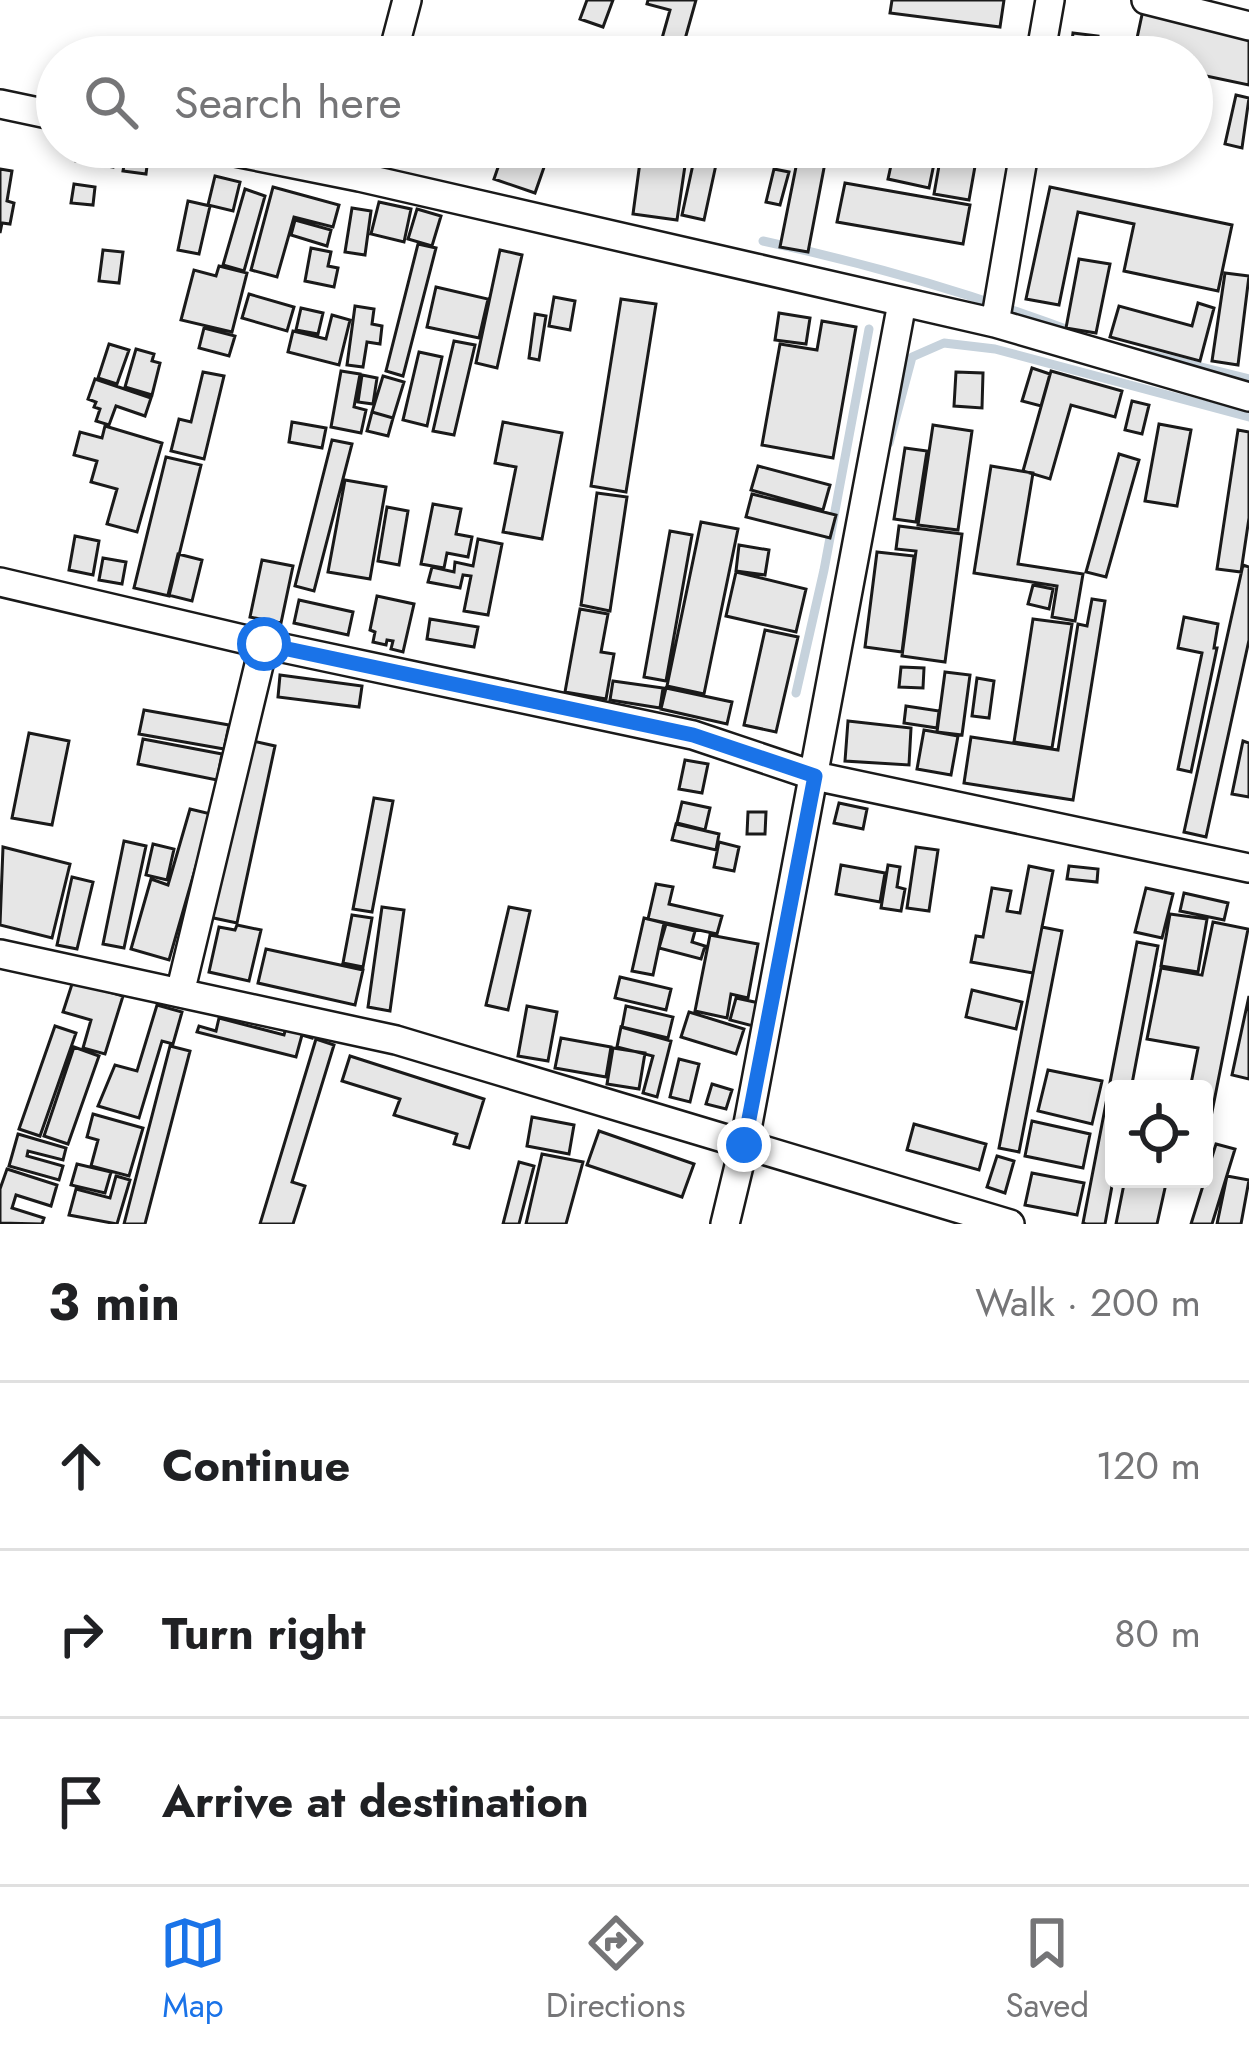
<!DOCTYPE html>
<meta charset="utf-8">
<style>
body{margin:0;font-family:Jost,sans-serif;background:#f2f2f2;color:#202124}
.controls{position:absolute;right:36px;bottom:36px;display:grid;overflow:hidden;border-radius:12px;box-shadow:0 6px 18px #0003}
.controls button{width:108px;height:108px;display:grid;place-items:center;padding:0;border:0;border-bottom:3px solid #e0e0e0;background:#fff;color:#202124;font:60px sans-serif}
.stop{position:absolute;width:36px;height:36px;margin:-27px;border:9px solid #1a73e8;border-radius:50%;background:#fff}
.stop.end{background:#1a73e8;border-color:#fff;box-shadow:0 3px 12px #0008}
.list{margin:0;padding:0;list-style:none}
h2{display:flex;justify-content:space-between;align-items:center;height:156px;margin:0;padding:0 48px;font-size:51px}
h2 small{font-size:39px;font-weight:400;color:#757577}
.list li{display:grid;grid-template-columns:78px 1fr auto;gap:36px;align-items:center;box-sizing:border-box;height:168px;padding:0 48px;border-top:3px solid #e0e0e0}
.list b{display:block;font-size:45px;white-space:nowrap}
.list em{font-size:39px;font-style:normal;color:#757577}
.icon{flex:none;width:66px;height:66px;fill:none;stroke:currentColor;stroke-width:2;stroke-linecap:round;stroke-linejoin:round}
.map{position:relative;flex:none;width:1249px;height:1224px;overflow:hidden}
.search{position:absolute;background:#fff;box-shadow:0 6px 18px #0003;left:36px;right:36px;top:36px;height:132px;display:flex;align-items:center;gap:30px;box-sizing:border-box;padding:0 42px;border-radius:66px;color:#757577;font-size:45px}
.sheet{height:660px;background:#fff}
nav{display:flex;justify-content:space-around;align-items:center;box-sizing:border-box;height:168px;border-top:3px solid #e0e0e0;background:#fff;font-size:33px;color:#757577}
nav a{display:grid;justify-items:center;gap:6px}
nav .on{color:#1a73e8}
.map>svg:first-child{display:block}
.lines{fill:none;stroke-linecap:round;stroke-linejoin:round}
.stream{stroke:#c6d2dc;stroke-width:9}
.building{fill:#e6e6e6;stroke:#1a1a1a;stroke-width:3}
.minor-casing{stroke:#1a1a1a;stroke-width:32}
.minor{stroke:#fff;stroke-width:27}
.route{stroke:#1a73e8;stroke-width:15}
</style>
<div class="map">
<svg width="1249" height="1224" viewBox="0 0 1249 1224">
<rect width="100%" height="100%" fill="#fff"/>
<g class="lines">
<!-- stream -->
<path class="stream" d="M763 241C870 264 979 296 1082 335
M1149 354 1249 379
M889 443 912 357 944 343 995 349 1249 417
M796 693 824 570 869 329"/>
</g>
<!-- building -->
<path class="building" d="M587 0H613L603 27 580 19Z
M648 0H696L680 57 657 56 670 10 647 4Z
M892 0H1004L1000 27 890 13Z
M1143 10 1249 32V85L1192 73V57H1133Z
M1073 33 1098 36 1096 57H1070Z
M1236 95 1249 98 1242 148 1225 144Z
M78 147H116L113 167 76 161Z
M505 147H531L549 153 535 193 494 179Z
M642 147 687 152 677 220 633 214Z
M759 147H789L787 162 757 156Z
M800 147H828L808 252 780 247Z
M895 147 936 154 929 188 888 179Z
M127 148 149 150 146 174 123 171Z
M942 149 977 155 969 200 934 194Z
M695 155 717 160 704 220 682 215Z
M0 169 12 171 7 201 14 203 10 224 2 223 0 233Z
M774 169 789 172 780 205 766 202Z
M215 176 240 182 233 211 208 205Z
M845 183 970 205 963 244 837 222Z
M74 184 95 187 93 205 71 203Z
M273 187 339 205 333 227 294 217 277 277 251 270Z
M1050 187 1232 225 1218 291 1124 271 1134 224 1078 212 1059 305 1026 299Z
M245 189 265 196 244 271 223 265Z
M188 201 210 206 199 254 178 250Z
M379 202 411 209 404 242 371 234Z
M352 208 371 211 365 255 345 252Z
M417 209 441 216 432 246 408 239Z
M295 220 331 230 327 246 291 235Z
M418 244 436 248 403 376 386 371Z
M311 248 331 252 328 266 338 268 334 287 305 281Z
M103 250 123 252 119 283 99 281Z
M500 250 522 255 497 368 476 363Z
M1079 259 1110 264 1096 333 1066 328Z
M219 266 247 273 232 332 181 320 194 270 216 276Z
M1225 273 1249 276 1238 365 1212 361Z
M436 287 488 299 479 338 427 327Z
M249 294 294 307 287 331 242 318Z
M554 297 575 301 570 330 549 326Z
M621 299 656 304 626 492 591 486Z
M1198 303 1214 308 1200 361 1110 337 1119 306 1192 326Z
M355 306 374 309 372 324 382 326 380 344 367 342 363 367 347 365Z
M301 308 323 313 318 334 296 330Z
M779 313 810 318 806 344 775 340Z
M535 314 546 316 539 360 529 358Z
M332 315 350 320 339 365 288 352 293 331 326 339Z
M822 321 856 327 833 458 762 445 780 344 817 350Z
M204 328 235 336 229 356 199 348Z
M454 341 475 345 454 435 433 431Z
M109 344 129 350 117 384 98 378Z
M136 349 154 354 152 361 160 363 152 395 125 387Z
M419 352 442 357 427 426 403 420Z
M1032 368 1050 374 1041 406 1022 401Z
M341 371 360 374 354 407 366 410 361 433 331 427Z
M1051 371 1122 391 1115 417 1071 405 1050 479 1023 471Z
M203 372 224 376 204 459 171 451 179 419 191 422Z
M956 372 983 373 982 408 954 406Z
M362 375 377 378 373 404 358 402Z
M383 376 404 382 393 418 372 412Z
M95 379 151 398 145 416 116 406 109 425 96 421 100 409 94 407 96 402 88 399Z
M1132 401 1149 405 1142 434 1125 430Z
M372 412 393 418 388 436 367 431Z
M292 422 326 428 322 448 289 442Z
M503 422 562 433 542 539 503 532 516 467 495 463Z
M1159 424 1191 430 1177 506 1145 501Z
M933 425 972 431 958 530 918 525Z
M105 426 162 443 137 532 107 524 117 489 91 482 97 461 74 455 80 432 102 438Z
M1238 430 1249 432V518L1241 572 1217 569Z
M332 440 352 444 314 591 295 586Z
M905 448 927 451 916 522 894 519Z
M1119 454 1139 460 1106 577 1086 572Z
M166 457 201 465 169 596 134 588Z
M758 466 830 485 823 510 751 490Z
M991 466 1033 473 1018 564 1083 574 1075 621 1052 617 1057 586 974 573Z
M345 480 386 487 370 579 328 572Z
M597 493 627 497 610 611 581 605Z
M752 494 836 515 830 538 746 517Z
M433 504 461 509 456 534 472 537 468 557 447 553 444 568 421 564Z
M387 507 408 511 399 565 378 561Z
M701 522 738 529 704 694 667 686Z
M899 526 962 534 945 662 902 656 916 551 896 549Z
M670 531 692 535 666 681 644 677Z
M75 536 99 541 93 575 69 570Z
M478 539 502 544 488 615 464 611 471 576 463 575 460 588 428 582 432 567 454 572 455 562 473 566Z
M739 545 769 550 765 575 736 571Z
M877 552 914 556 902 652 865 647Z
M178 554 202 560 192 601 168 595Z
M103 558 126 562 122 584 99 580Z
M262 560 293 566 281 623 250 617Z
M1243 565 1249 567V640L1206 837 1184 832Z
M736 572 806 589 796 632 726 616Z
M1033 585 1053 589 1049 609 1028 604Z
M377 596 414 604 403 652 391 649 393 641 387 640 386 645 373 642 375 632 370 630Z
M1092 599 1105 601 1073 800 964 783 971 737 1058 750 1078 624 1087 626Z
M299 600 353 612 348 635 294 623Z
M580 609 608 614 601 652 614 654 606 699 565 692Z
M1184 617 1218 624 1214 648H1217L1191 772 1178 769 1202 653 1178 648Z
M430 619 478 627 474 647 427 639Z
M1033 619 1072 624 1052 748 1014 742Z
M765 630 798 637 776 732 744 725Z
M901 667 924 668 923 688 899 687Z
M945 672 970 675 962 735 937 732Z
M280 675 362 686 359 707 278 697Z
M977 678 994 681 989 718 972 716Z
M613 681 663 688 660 708 610 700Z
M666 688 732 702 727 724 661 709Z
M906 706 939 711 937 728 904 723Z
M144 710 229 725 224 749 139 734Z
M848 721 911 728 909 765 845 761Z
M924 730 958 736 951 775 917 769Z
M29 733 69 741 52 825 12 818Z
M143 739 222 754 217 780 138 764Z
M248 740 275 746 237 923 209 917Z
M1243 741 1249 743V797L1232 794Z
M685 760 708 764 702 793 679 789Z
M374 798 393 801 372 912 353 909Z
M682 802 710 808 705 830 677 823Z
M839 803 867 809 863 829 834 823Z
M190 809 211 814 169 960 131 949 151 879 168 885Z
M748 812H766L765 834H747Z
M676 824 719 834 716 850 672 840Z
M124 841 146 846 124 948 103 944Z
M719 842 739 847 734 871 714 867Z
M153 844 174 849 167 880 146 875Z
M3 847 70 864 52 938 0 925Z
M916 847 938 850 929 911 907 908Z
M841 865 885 873 880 902 836 894Z
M888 865 900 867 897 887 905 889 901 911 881 908Z
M1029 866 1053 871 1033 973 971 962 976 936 983 937 992 888 1011 891 1007 911 1020 913Z
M1069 866 1098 869 1097 882 1067 879Z
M72 877 93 882 77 949 57 945Z
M656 884 673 887 669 904 722 916 717 934 648 919Z
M1146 888 1173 894 1162 938 1135 932Z
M1184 893 1228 903 1224 920 1180 911Z
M382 907 404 910 390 1011 368 1007Z
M509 907 530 911 508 1010 486 1005Z
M1170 914 1207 919 1198 972 1161 966Z
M352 915 372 918 363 967 343 963Z
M644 918 664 923 653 975 632 971Z
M1213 922 1248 929 1210 1122 1204 1121V1089H1190L1198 1048 1147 1039 1161 968 1202 975Z
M666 924 695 931 692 942 705 946 701 959 659 948Z
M237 925 261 930 249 981 209 972 219 927 235 930Z
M1042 927 1062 931 1019 1152 999 1148Z
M710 935 758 944 748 998 731 994 727 1018 695 1011Z
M1137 942 1158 946 1131 1089H1114V1175L1105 1224H1086L1083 1223Z
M266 949 363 970 355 1005 258 983Z
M620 977 671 989 666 1010 615 998Z
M73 981 123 996 105 1054 83 1048 91 1020 63 1012Z
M972 990 1022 1002 1016 1029 966 1017Z
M1249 996V1079L1232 1075Z
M736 998 759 1003 753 1026 730 1020Z
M157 1005 182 1012 173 1044 162 1041 139 1118 98 1106 115 1065 137 1071Z
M527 1006 557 1012 548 1061 518 1056Z
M626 1006 673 1017 668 1038 622 1027Z
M689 1012 744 1029 736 1054 681 1037Z
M219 1018 284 1035 287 1024 313 1031 312 1038 302 1035 296 1057 197 1032 199 1026 216 1031Z
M55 1026 76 1033 40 1136 19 1129Z
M621 1027 671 1041 657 1097 643 1093 653 1056 617 1047Z
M561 1038 611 1047 606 1077 555 1068Z
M316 1039 334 1045 292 1182 305 1186 293 1224H260Z
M170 1046 190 1051 145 1224H124Z
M74 1047 99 1056 68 1144 44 1136Z
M613 1048 645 1053 639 1089 607 1084Z
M350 1056 484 1099 469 1148 454 1144 457 1134 394 1115 400 1099 342 1081Z
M679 1059 699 1064 690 1102 670 1097Z
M1048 1070 1102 1081 1092 1124 1038 1111Z
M712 1084 732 1090 726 1109 706 1104Z
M93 1114 143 1128 129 1176 91 1166 98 1140 87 1137Z
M532 1117 574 1125 569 1154 527 1146Z
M1032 1121 1090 1134 1083 1168 1025 1156Z
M914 1124 986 1144 979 1170 907 1150Z
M599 1131 694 1164 682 1197 587 1165Z
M18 1134 66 1148 63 1160 28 1151 27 1156 63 1166 59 1180 9 1166Z
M1216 1144 1235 1149 1212 1224H1191Z
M542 1154 583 1162 566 1224H526Z
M997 1156 1014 1161 1005 1193 987 1187Z
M519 1162 534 1166 519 1224H503Z
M77 1164 111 1172 105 1193 71 1185Z
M7 1169 57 1185 51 1206 16 1195 12 1208 44 1218 42 1224 0 1223V1189Z
M1032 1173 1084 1183 1077 1215 1025 1205Z
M116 1176 130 1180 117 1224 69 1215 76 1189 110 1198Z
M1227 1176 1249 1180 1241 1224H1217Z
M1125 1179H1167L1157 1224H1116Z"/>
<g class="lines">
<!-- minor casing -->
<g class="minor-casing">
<path id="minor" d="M1146 0 1249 26
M392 57 407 0
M1040 57 1050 0
M0 104 57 116
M210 147 359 177 995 323 1249 397
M359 177 367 147
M995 323 1025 147
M0 582 264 644 693 735 815 776 1249 868
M0 954 396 1040 1010 1224
M180 993 264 644
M725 1224 744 1145 902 303"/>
</g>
<!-- minor -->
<use href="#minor" class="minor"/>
</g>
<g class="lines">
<!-- route -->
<path class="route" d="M264 644 693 735 815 776 744 1145"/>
</g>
</svg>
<div class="controls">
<button><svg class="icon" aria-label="locate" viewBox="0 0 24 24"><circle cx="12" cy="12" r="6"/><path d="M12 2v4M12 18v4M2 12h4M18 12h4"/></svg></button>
</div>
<div class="stop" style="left:264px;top:644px"></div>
<div class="stop end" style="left:744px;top:1145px"></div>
<div class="search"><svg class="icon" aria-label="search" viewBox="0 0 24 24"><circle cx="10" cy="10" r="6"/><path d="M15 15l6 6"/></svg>Search here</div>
</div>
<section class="sheet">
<h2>3 min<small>Walk · 200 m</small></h2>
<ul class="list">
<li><svg class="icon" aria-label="ahead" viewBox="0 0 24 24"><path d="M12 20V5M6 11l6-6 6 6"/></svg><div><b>Continue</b></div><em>120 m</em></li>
<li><svg class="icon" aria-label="right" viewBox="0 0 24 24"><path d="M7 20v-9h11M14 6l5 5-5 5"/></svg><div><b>Turn right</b></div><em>80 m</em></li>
<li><svg class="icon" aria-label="arrive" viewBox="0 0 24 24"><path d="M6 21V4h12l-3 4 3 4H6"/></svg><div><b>Arrive at destination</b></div></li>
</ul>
</section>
<nav>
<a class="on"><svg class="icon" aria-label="map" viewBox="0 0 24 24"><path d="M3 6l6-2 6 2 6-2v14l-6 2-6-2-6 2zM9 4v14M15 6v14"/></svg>Map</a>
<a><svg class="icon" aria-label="directions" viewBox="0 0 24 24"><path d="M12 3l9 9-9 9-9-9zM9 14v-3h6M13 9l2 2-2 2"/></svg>Directions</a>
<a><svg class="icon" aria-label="saved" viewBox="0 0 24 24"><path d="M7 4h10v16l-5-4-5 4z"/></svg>Saved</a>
</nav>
